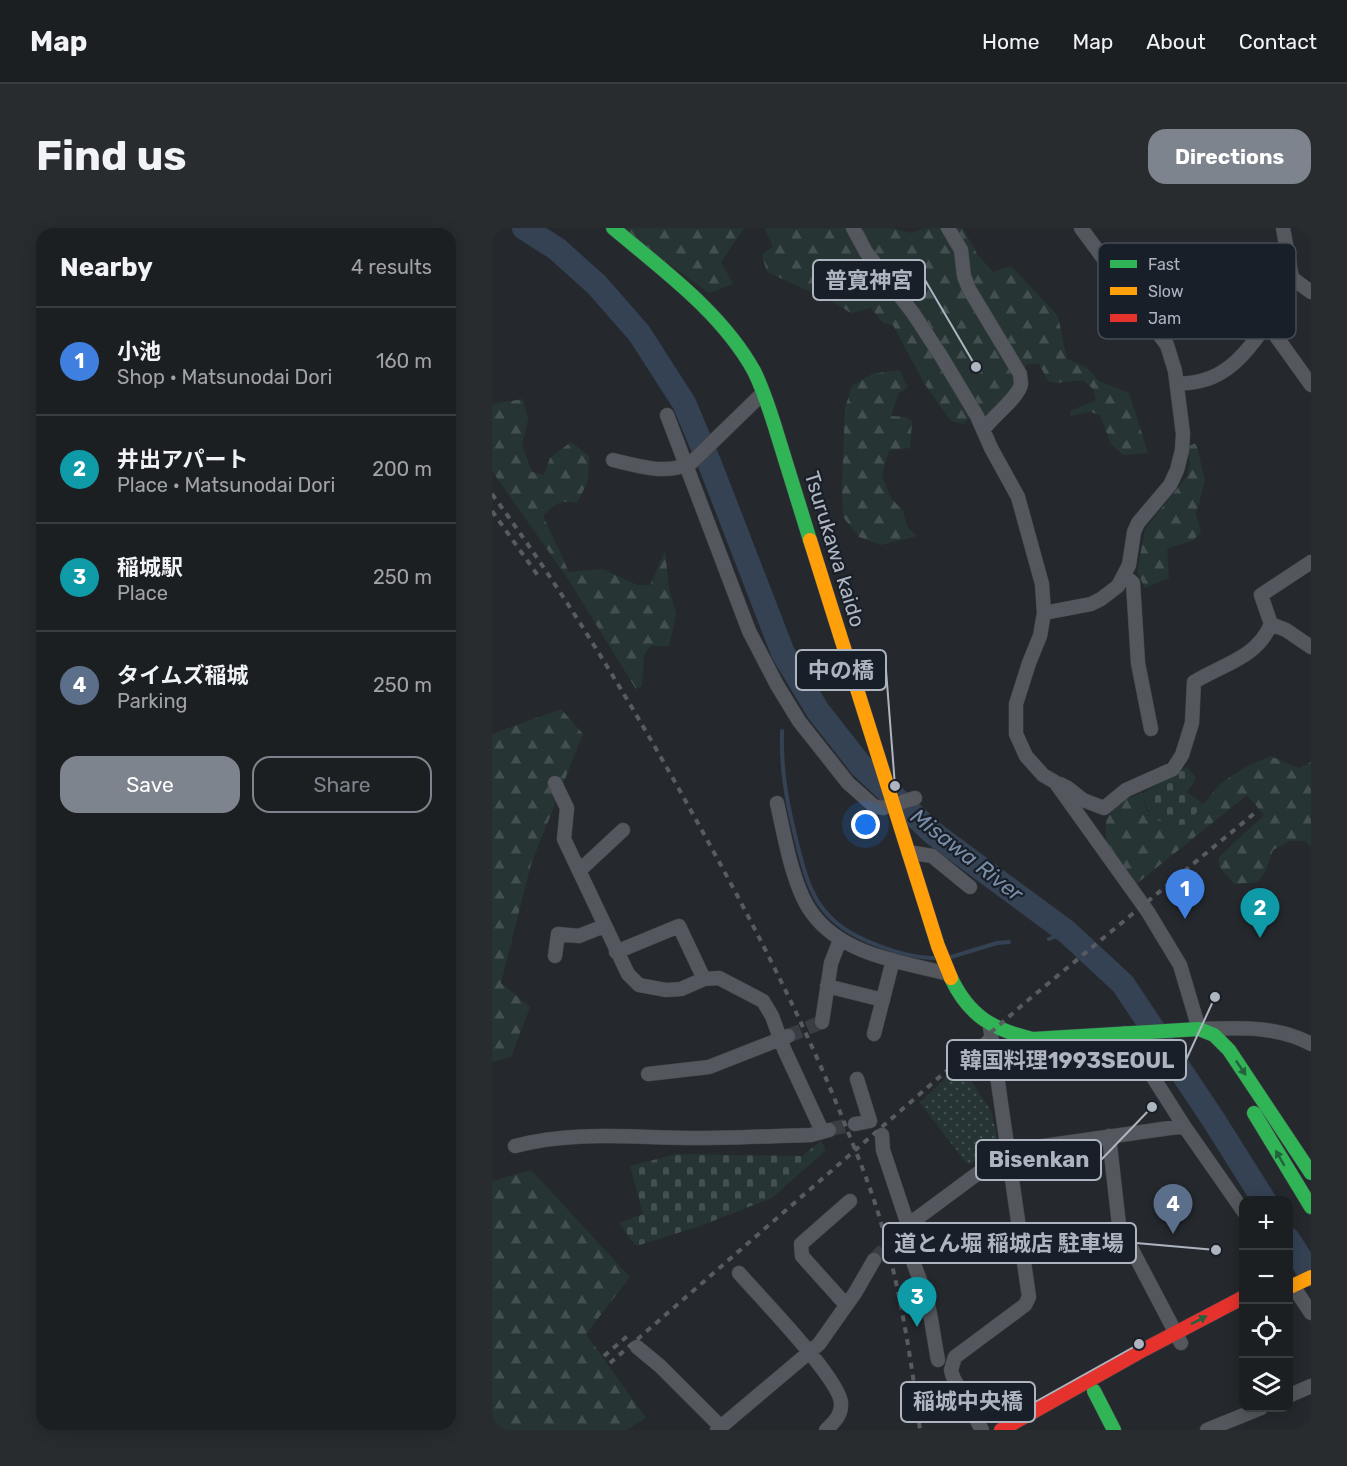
<!DOCTYPE html>
<meta charset="utf-8">
<style>
body{margin:0;font-family:Rubik,"Noto Sans JP",sans-serif;background:#292c2f;color:#f1f3f6}
.controls{position:absolute;right:18px;bottom:18px;display:grid;overflow:hidden;border-radius:12px;box-shadow:0 3px 15px #0003}
.controls button{width:54px;height:54px;display:grid;place-items:center;padding:0;border:0;border-bottom:2px solid #3a3d40;background:#1c1f22;color:#f1f3f6;font:30px sans-serif}
.you{position:absolute;left:374px;top:597px;width:21px;height:21px;margin:-15px;border:4px solid #fff;border-radius:50%;background:#1a73e8;box-shadow:0 0 0 9px #1a73e833}
.badge{display:grid;place-items:center;width:39px;height:39px;border-radius:50%;background:#7e848d;color:#fff;font-size:20px;font-weight:700}
.pin{position:absolute;translate:-50% -50px;filter:drop-shadow(0 2px 3px #0008)}
.pin::after{content:'';position:absolute;top:32px;width:21px;height:18px;background:inherit;clip-path:polygon(0 0,100% 0,50% 100%)}
.list{margin:0;padding:0;list-style:none}
h2{display:flex;justify-content:space-between;align-items:center;height:78px;margin:0;padding:0 24px;font-size:26px}
h2 small{font-size:20px;font-weight:400;color:#a0a2a5}
.list li{display:grid;grid-template-columns:39px 1fr auto;gap:18px;align-items:center;box-sizing:border-box;height:108px;padding:0 24px;border-top:2px solid #3a3d40}
.list b{display:block;font-size:22px;white-space:nowrap}
.list p{margin:0;font-size:20px;white-space:nowrap;color:#a0a2a5}
.list em{font-size:20px;font-style:normal;color:#a0a2a5}
.actions{display:flex;gap:12px;padding:18px 24px}
.actions a{flex:1;padding:14px 0;border:2px solid #7e848d;border-radius:18px;text-align:center;font-size:21px;color:#7e848d}
.actions .main{background:#7e848d;color:#fff}
.icon{flex:none;width:33px;height:33px;fill:none;stroke:currentColor;stroke-width:2;stroke-linecap:round;stroke-linejoin:round}
.map{position:relative;flex:none;width:819px;height:1202px;overflow:hidden;border-radius:18px}
header{display:flex;align-items:center;gap:36px;box-sizing:border-box;height:84px;padding:0 30px;background:#1c1f22;border-bottom:2px solid #3a3d40}
header strong{font-size:28px}
nav{display:flex;gap:33px;margin-inline-start:auto;font-size:21px}
.intro{display:flex;align-items:center;justify-content:space-between;box-sizing:border-box;height:144px;padding:0 36px}
h1{margin:0;font-size:42px}
.button{padding:15px 27px;border-radius:18px;background:#7e848d;color:#fff;font-size:21px;font-weight:700}
main{display:flex;gap:36px;padding:0 36px}
aside{flex:1;background:#1c1f22;border-radius:18px;box-shadow:0 3px 15px #0003}
.map>svg:first-child{display:block}
.grass{fill:url(#grass-dots)}
.forest{fill:url(#forest-firs)}
.cemetery{fill:url(#cemetery-stones)}
.lines{fill:none;stroke-linecap:round;stroke-linejoin:round}
.stream{stroke:#344254;stroke-width:4}
.river{stroke:#344254;stroke-width:24}
.street-tunnel{stroke:#3a3e44;stroke-width:14;stroke-dasharray:14 7;stroke-linecap:butt}
.street-casing{stroke:#404448;stroke-width:15}
.fast-casing{stroke:#42454b;stroke-width:15}
.slow-casing{stroke:#42454b;stroke-width:15}
.jam-casing{stroke:#42454b;stroke-width:15}
.street{stroke:#54575d;stroke-width:14}
.fast{stroke:#30b455;stroke-width:14}
.slow{stroke:#ff9f0a;stroke-width:14}
.jam{stroke:#e5322d;stroke-width:14}
.rail{stroke:#585b60;stroke-width:4;stroke-dasharray:6 6;stroke-linecap:butt}
.oneway{fill:#23623c}
.labels{text-anchor:middle;dominant-baseline:central;stroke-width:4.5;stroke-linejoin:round;paint-order:stroke}
.street-label{font-size:21px;fill:#aeb5c0;stroke:#191f28}
.water-label{font-size:22px;font-style:italic;fill:#798da6;stroke:#191f28}
.key{fill:#191f28;stroke:#464c56;stroke-width:1.5}
.key-label{font-size:16px;fill:#aeb5c0}
.leader{fill:none;stroke:#aeb5c0;stroke-width:2}
.callout-dot{fill:#aeb5c0;stroke:#191f28;stroke-width:2}
.callout{fill:#191f28;stroke:#aeb5c0;stroke-width:2}
.callout-label{font-size:22px;text-anchor:middle;font-weight:bold;fill:#aeb5c0}
</style>
<header>
<strong>Map</strong>
<nav><a>Home</a><a>Map</a><a>About</a><a>Contact</a></nav>
</header>
<div class="intro"><h1>Find us</h1><a class="button">Directions</a></div>
<main>
<aside>
<h2>Nearby<small>4 results</small></h2>
<ul class="list">
<li><span class="badge" style="background:#3f7fe0">1</span><div><b>小池</b><p>Shop · Matsunodai Dori</p></div><em>160 m</em></li>
<li><span class="badge" style="background:#0f9aa8">2</span><div><b>井出アパート</b><p>Place · Matsunodai Dori</p></div><em>200 m</em></li>
<li><span class="badge" style="background:#0f9aa8">3</span><div><b>稲城駅</b><p>Place</p></div><em>250 m</em></li>
<li><span class="badge" style="background:#5c6f8a">4</span><div><b>タイムズ稲城</b><p>Parking</p></div><em>250 m</em></li>
</ul>
<div class="actions"><a class="main">Save</a><a>Share</a></div>
</aside>
<div class="map">
<svg width="819" height="1202" viewBox="0 0 819 1202">
<defs>
<pattern id="grass-dots" width="8" height="8" patternUnits="userSpaceOnUse" patternTransform="scale(1.5)"><rect width="8" height="8" fill="#263434"/><path d="M2 2h.1M6 6h.1" fill="none" stroke="#434f50" stroke-width="1.8" stroke-linecap="round"/></pattern>
<pattern id="forest-firs" width="22" height="20" patternUnits="userSpaceOnUse" patternTransform="scale(1.5)"><rect width="22" height="20" fill="#263434"/><path d="M5 1l3.5 6h-7zM16 11l3.5 6h-7z" fill="#434f50"/></pattern>
<pattern id="cemetery-stones" width="16" height="16" patternUnits="userSpaceOnUse" patternTransform="scale(1.5)"><rect width="16" height="16" fill="#263434"/><path d="M2 7V4a2 2 0 0 1 4 0v3zM10 15v-3a2 2 0 0 1 4 0v3z" fill="#434f50"/></pattern>
</defs>
<rect width="100%" height="100%" fill="#25292e"/>
<!-- grass -->
<path class="grass" d="M468 836 499 883 508 919 476 937 428 875Z"/>
<!-- forest -->
<path class="forest" d="M133 0H252L229 34 241 56 217 65 151 17Z
M272 0H400L419 5 434 0H471L485 26 501 44 519 38 566 88 575 131 594 139 607 153 637 165 656 225 631 227 619 216 608 187 598 184 578 188V183L604 172 602 162 591 152 563 155 556 153 547 136H536L524 147 523 163 493 193 486 183 471 196 459 193 432 155 401 97 391 95 379 80 359 85 341 74 275 44 270 27 281 18Z
M407 142 416 159 406 166 399 188 414 189 420 193 418 220 397 222 390 247 398 269 411 283 416 300 425 308 389 317 367 309 351 289 350 258 353 180 360 158 380 146Z
M31 171 36 191 30 217 40 244 52 247 58 230 79 214 97 228 96 253 85 275C68 271 62 276 51 288L77 344 111 341 145 357H158L173 323 177 360 184 386 177 418H158L152 428 150 458 144 461 76 351 0 243V176Z
M704 215 713 253 704 286 709 304 700 313 675 320 677 350 653 360 645 344 653 301 696 247 698 235 696 226 697 218Z
M69 481 91 506 39 636 9 755 38 779 19 829 0 834V506Z
M778 528 807 540 819 534V620L814 613H798L781 622 774 642 766 654 742 656 727 638V629L772 587 755 567 643 657 614 615V592L626 574 650 565 655 583 695 596 729 555 750 541Z
M39 942 138 1049 94 1106 154 1190 135 1202H0V953Z"/>
<!-- cemetery -->
<path class="cemetery" d="M695 539 704 550 695 564 711 576 696 596C669 600 658 591 650 566Z
M329 913 334 922 280 970 208 998 144 1018 127 995 151 986 138 938 185 926 310 928Z"/>
<g class="lines">
<!-- stream -->
<path class="stream" d="M290 503C289 541 294 570 303 607 317 665 325 694 385 717 403 724 423 730 443 730
M557 711 575 704
M459 729 505 715 517 714"/>
<!-- river -->
<path class="river" d="M32 0 65 21 105 57 147 105 192 175 219 239 291 425 326 483 370 539 441 605 575 704 631 756 721 891 772 972
M796 1011 819 1047"/>
<!-- street-tunnel -->
<path class="street-tunnel" d="M296 808 330 794
M339 901 363 896
M382 1032 399 1014"/>
<!-- street casing -->
<g class="street-casing">
<path id="street" d="M361 0 374 24 421 85 449 128 485 188 499 220 526 269 550 356 552 385 548 408 537 435 524 476V506L534 528 551 547 563 554 656 684 688 737 707 801C745 800 785 797 819 816
M456 0 469 22 472 48 477 61 528 146C528 150 529 153 529 156 527 169 500 189 492 201
M800 50 819 64
M774 94 819 157
M685 156C701 155 716 153 730 144 759 127 785 80 800 50L791 0
M175 187 257 403 285 457 307 493 356 555 382 578 391 580 423 570
M121 232C147 238 175 248 200 234L271 165
M819 334 769 367 779 396 794 402 819 419
M633 348 641 355 646 435 659 501
M552 385 599 376 609 371 626 358 637 337 642 304 646 295 678 257 685 242 690 222 691 206 683 143 675 117 589 0
M63 555 75 580 72 611 136 746 147 757 174 762 189 761 212 751 227 750 271 773 280 788 292 821 330 903
M568 556 576 560 591 572 612 580 634 562 681 541 690 527 700 495 702 454C731 436 765 430 779 396
M285 575C292 606 301 660 320 685 350 727 410 734 457 746
M416 624 440 628 478 659
M87 643 131 602
M124 724 187 698 212 751
M63 728 66 706 87 708 112 698
M335 758 391 772
M330 794 339 735 348 712
M633 805 692 898 752 984
M382 806 401 732
M156 846 217 839 296 808
M363 896 378 893 365 851
M390 907 391 922 416 997C413 1025 428 1047 435 1072 440 1092 442 1112 446 1132
M617 908 627 997 689 1115
M23 918C83 902 142 910 203 910 242 910 281 908 319 907L337 902
M399 1014 416 997 516 923 692 898
M247 1045C267 1068 348 1151 349 1175 350 1187 342 1194 334 1202
M801 1058 819 1085
M354 1077 310 1028 309 1016 358 973
M145 1119 168 1138 229 1199
M796 1168 819 1158
M225 1202 327 1116 363 1065 382 1032
M490 1202 461 1149 459 1142 463 1129 533 1077 537 1069 498 799
M715 1202 769 1180"/>
</g>
<!-- fast casing -->
<g class="fast-casing">
<path id="fast" d="M121 0C171 42 230 85 262 143 273 165 280 189 287 212 297 245 308 279 318 312
M459 750C477 788 501 802 541 811L707 801 722 807 737 822 819 945
M762 885 819 979
M602 1163 622 1202"/>
</g>
<!-- slow casing -->
<g class="slow-casing">
<path id="slow" d="M318 312 446 718 459 750
M796 1060 819 1049"/>
</g>
<!-- jam casing -->
<g class="jam-casing">
<path id="jam" d="M509 1202 653 1121 752 1069"/>
</g>
<!-- street -->
<use href="#street" class="street"/>
<!-- fast -->
<use href="#fast" class="fast"/>
<!-- slow -->
<use href="#slow" class="slow"/>
<!-- jam -->
<use href="#jam" class="jam"/>
<!-- rail -->
<path class="rail" d="M0 266C93 393 171 529 245 667 286 745 324 822 356 904 369 936 382 968 391 1002 409 1067 420 1135 428 1202
M0 283 47 349
M112 1128 139 1105
M118 1135 535 773 764 584"/>
</g>
<!-- one-way arrows -->
<defs><path id="oneway-solid" d="M-6-.8H1V-3.2L6.5 0L1 3.2V.8H-6Z" transform="scale(1.5)"/></defs>
<g class="oneway">
<use href="#oneway-solid" transform="translate(749 840) rotate(56)"/>
<use href="#oneway-solid" transform="translate(788 930) rotate(-120)"/>
<use href="#oneway-solid" transform="translate(707 1092) rotate(-27)"/>
</g>
<g class="labels">
<!-- street labels -->
<g class="street-label">
<text transform="translate(343 321) rotate(73)">Tsurukawa kaido</text>
</g>
<!-- water labels -->
<g class="water-label">
<text transform="translate(475 627) rotate(38)">Misawa River</text>
</g>
</g>
<!-- legend -->
<rect x="606" y="15" width="198" height="96" rx="9" class="key"/>
<rect x="618" y="32" width="27" height="8" fill="#30b455"/>
<rect x="618" y="59" width="27" height="8" fill="#ff9f0a"/>
<rect x="618" y="86" width="27" height="8" fill="#e5322d"/>
<g class="key-label">
<text x="656" y="42">Fast</text>
<text x="656" y="69">Slow</text>
<text x="656" y="96">Jam</text>
</g>
<!-- callouts -->
<path class="leader" d="M484 139L433 52M403 558L394 442M723 769L694 832M660 879L609 932M724 1022L644 1015M647 1116L543 1174"/>
<g class="callout-dot">
<circle cx="484" cy="139" r="6"/>
<circle cx="403" cy="558" r="6"/>
<circle cx="723" cy="769" r="6"/>
<circle cx="660" cy="879" r="6"/>
<circle cx="724" cy="1022" r="6"/>
<circle cx="647" cy="1116" r="6"/>
</g>
<g class="callout">
<rect x="321" y="32" width="112" height="40" rx="6"/>
<rect x="304" y="422" width="90" height="40" rx="6"/>
<rect x="455" y="812" width="239" height="40" rx="6"/>
<rect x="484" y="912" width="125" height="40" rx="6"/>
<rect x="391" y="995" width="253" height="40" rx="6"/>
<rect x="409" y="1154" width="134" height="40" rx="6"/>
</g>
<g class="callout-label">
<text x="377" y="60">普寛神宮</text>
<text x="349" y="450">中の橋</text>
<text x="575" y="840">韓国料理1993SEOUL</text>
<text x="547" y="939">Bisenkan</text>
<text x="517" y="1023">道とん堀 稲城店 駐車場</text>
<text x="476" y="1181">稲城中央橋</text>
</g>
</svg>
<div class="controls">
<button>+</button>
<button>−</button>
<button><svg class="icon" aria-label="locate" viewBox="0 0 24 24"><circle cx="12" cy="12" r="6"/><path d="M12 2v4M12 18v4M2 12h4M18 12h4"/></svg></button>
<button><svg class="icon" aria-label="layers" viewBox="0 0 24 24"><path d="M12 4l9 5-9 5-9-5zM3 14l9 5 9-5"/></svg></button>
</div>
<div class="you"></div>
<div class="pin badge" style="left:693px;top:691px;background:#3f7fe0">1</div>
<div class="pin badge" style="left:768px;top:710px;background:#0f9aa8">2</div>
<div class="pin badge" style="left:425px;top:1099px;background:#0f9aa8">3</div>
<div class="pin badge" style="left:681px;top:1006px;background:#5c6f8a">4</div>
</div>
</main>
